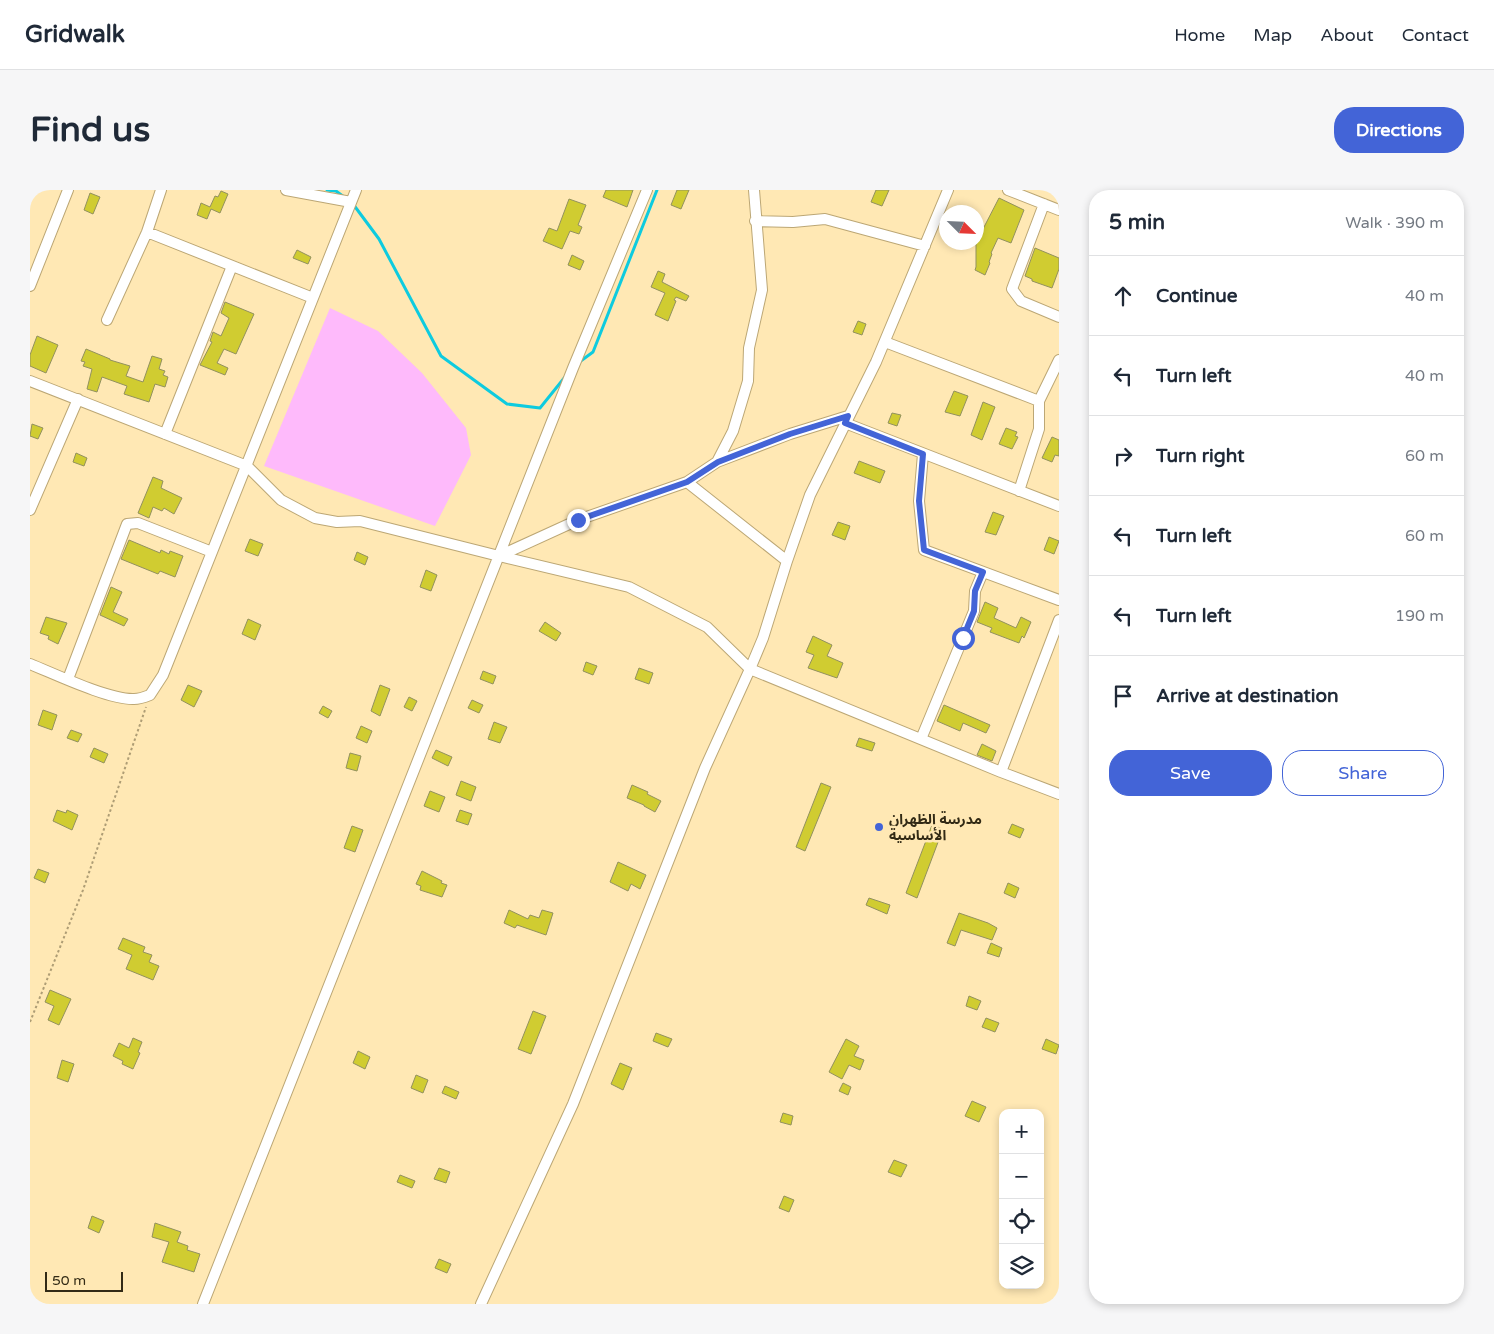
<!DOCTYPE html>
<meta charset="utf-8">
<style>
body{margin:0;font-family:"Varela Round","Noto Sans Arabic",sans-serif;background:#f6f6f7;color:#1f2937}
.controls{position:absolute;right:15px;bottom:15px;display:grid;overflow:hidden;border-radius:10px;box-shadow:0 2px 8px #0003}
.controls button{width:45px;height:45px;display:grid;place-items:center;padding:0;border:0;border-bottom:1px solid #e0e1e3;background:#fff;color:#1f2937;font:25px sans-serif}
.compass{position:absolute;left:909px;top:15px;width:45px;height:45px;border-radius:50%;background:#fff;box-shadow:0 2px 8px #0003;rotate:114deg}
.scale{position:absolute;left:15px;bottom:12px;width:78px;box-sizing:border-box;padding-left:5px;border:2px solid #322a15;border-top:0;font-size:14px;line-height:18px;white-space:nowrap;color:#322a15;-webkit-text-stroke:4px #ffe8b4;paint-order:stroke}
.stop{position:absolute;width:15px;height:15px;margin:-11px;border:4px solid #4364d7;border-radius:50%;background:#fff}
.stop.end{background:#4364d7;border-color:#fff;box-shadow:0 1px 5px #0008}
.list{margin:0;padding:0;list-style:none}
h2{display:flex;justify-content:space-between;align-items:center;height:65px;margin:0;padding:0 20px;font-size:21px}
h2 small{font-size:16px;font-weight:400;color:#747a83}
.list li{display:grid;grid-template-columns:32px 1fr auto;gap:15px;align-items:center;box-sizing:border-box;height:80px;padding:0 20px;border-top:1px solid #e0e1e3}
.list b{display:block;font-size:19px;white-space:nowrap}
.list em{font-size:16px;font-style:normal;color:#747a83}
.actions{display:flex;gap:10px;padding:15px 20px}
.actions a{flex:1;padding:11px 0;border:1px solid #4364d7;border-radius:20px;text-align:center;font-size:18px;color:#4364d7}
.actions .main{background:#4364d7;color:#fff}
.icon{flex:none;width:28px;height:28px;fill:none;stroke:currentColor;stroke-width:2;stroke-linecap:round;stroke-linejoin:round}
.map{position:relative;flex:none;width:1029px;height:1114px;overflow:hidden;border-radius:20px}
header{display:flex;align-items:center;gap:30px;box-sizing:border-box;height:70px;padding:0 25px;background:#fff;border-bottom:1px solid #e0e1e3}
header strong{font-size:24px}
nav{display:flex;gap:28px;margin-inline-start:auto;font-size:18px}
.intro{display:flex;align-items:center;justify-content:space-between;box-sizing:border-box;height:120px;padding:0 30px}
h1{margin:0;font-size:35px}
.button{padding:12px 22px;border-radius:20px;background:#4364d7;color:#fff;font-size:18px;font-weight:700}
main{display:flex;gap:30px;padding:0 30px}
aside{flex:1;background:#fff;border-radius:20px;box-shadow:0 2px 8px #0003}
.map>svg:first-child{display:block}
.green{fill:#febafb}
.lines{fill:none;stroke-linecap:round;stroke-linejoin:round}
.stream{stroke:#0ecbdf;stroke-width:3}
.building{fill:#d0cc31;stroke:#92915e}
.street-casing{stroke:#bca775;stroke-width:12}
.path{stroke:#ae9d75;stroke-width:2;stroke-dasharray:2.5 2.5;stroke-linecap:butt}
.street{stroke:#fff;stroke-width:10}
.route{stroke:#4364d7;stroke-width:6}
.poi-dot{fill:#4364d7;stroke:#ffe8b4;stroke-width:2}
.labels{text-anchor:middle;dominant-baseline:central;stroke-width:5;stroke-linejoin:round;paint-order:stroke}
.poi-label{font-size:14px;font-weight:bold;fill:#322a15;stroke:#ffe8b4;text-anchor:start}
</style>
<header>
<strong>Gridwalk</strong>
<nav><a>Home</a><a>Map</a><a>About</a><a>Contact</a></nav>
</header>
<div class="intro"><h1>Find us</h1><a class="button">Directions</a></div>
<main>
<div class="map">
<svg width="1029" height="1114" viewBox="0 0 1029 1114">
<rect width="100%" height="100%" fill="#ffe8b4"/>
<!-- green -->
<path class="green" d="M300 118 348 141 392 183 436 238 441 265 405 336 234 276Z"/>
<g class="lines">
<!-- stream -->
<path class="stream" d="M297 0 306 1 314 7
M323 14 349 49 411 166 477 214 510 218 535 187
M548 173 563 162 627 0"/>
</g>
<!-- building -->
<path class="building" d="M576 0H603L597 17 573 7Z
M647 0H659L651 19 641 15Z
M846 0H859L852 16 841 12Z
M191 1 198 4 190 23 181 19 177 29 167 25 171 13 180 17 185 6 188 7Z
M60 3 70 7 63 24 54 20Z
M969 8 994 20 981 53 968 48 961 63 962 64 959 72 960 73 955 85 945 80 946 77V37L953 39Z
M539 9 556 15 548 35 552 37 549 44 540 41 532 59 513 51 519 38 527 41Z
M1005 58 1029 68V79L1022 98 1002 91V89L995 86Z
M267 60 281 67 278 74 263 68Z
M542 65 554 71 550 80 538 75Z
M628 81 635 84 632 92 659 106 656 111 646 107 644 110 646 111 638 131 625 125 635 103 621 97Z
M195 112 224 124 206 164 194 159 187 173 198 178 195 185 170 175 182 152 180 151 183 142 191 146 199 128 191 123Z
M828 131 836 134 832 145 823 142Z
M7 146 28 155 16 183 0 176V165Z
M56 159 80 169V170L100 176 96 186 113 192 122 166 132 169 129 179 135 181 133 185 138 187 135 197 125 194 119 212 94 204 97 196 72 187 67 202 57 199 62 179 53 176 55 172 51 171Z
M924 201 938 206 930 226 915 222Z
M953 212 965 217 952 250 941 245Z
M862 223 871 225 867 236 858 233Z
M2 234 13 238 8 249 0 246Z
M976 238 987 242 985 246 988 247 982 259 969 254Z
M1022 247 1029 250V266L1025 265 1022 272 1012 268Z
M46 263 57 268 54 276 43 272Z
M829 271 855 281 850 293 824 283Z
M123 287 133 291 131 298 152 308 144 324 134 318 132 321 123 317 119 328 108 323Z
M963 322 974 326 966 345 955 342Z
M808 332 820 336 815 350 802 345Z
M1019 347 1029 351 1024 364 1014 360Z
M220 349 233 354 228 366 215 361Z
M99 350 130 363 131 360 139 364 140 361 153 366 145 387 130 381 128 384 91 369Z
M327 362 338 367 335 375 324 370Z
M396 380 407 385 401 401 390 397Z
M81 397 92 402 83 422 98 429 94 436 70 425Z
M955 412 968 418 964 428 986 438 991 427 1001 432 994 448 992 446 989 453 960 442 962 438 947 432Z
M16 427 37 433 28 454 18 449 19 446 10 443Z
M218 429 231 435 225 450 212 444Z
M515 432 531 443 526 451 509 441Z
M783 446 802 455 797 466 813 473 807 488 778 478 784 465 776 462Z
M556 472 567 476 563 485 553 481Z
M609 478 623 483 619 494 605 489Z
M453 481 466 486 463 494 450 489Z
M158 495 172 501 164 517 151 510Z
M350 495 360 499 350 526 341 521Z
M379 507 387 511 382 521 374 517Z
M442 510 453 515 449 523 438 518Z
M914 515 960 535 956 543 933 533 930 541 907 531Z
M293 516 302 521 298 528 289 523Z
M13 520 27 525 22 540 8 535Z
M464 532 477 537 470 553 458 549Z
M331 536 342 541 337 553 326 548Z
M41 540 52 544 48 552 37 548Z
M829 548 845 553 842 561 826 556Z
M952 554 966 561 962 571 947 565Z
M64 558 78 564 74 573 60 567Z
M406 560 422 567 418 576 402 568Z
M320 563 331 566 327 581 316 578Z
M431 591 446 597 441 611 426 605Z
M791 593 801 597 775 661 766 657Z
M602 595 618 602 617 604 631 611 625 622 614 616V615L597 608Z
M400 601 415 607 409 622 394 616Z
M27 620 36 623 37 620 48 625 42 640 23 631Z
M430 620 442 624 438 635 426 631Z
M982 634 994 639 990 648 978 643Z
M902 635 913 639 887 708 876 703Z
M322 636 333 640 325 662 314 658Z
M588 672 616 685 610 699 601 694 598 701 580 692Z
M8 679 19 683 15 693 4 688Z
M392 681 412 691 411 693 417 695 412 707 390 700 391 696 386 694Z
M978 693 989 698 985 708 974 703Z
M839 708 860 715 857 724 836 715Z
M479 720 498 729 500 725 509 728 512 720 523 723 516 745 487 735 485 738 474 733Z
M929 723 958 733 967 738 962 750 931 740 925 756 917 753Z
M93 748 115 757 113 762 122 765 119 772 129 776 123 790 96 779 102 765 88 759Z
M961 753 972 758 969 767 957 763Z
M20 800 41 809 29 835 18 830 24 816 15 812Z
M939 806 951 811 947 820 936 816Z
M503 821 516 826 501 864 488 859Z
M956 828 969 833 965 842 952 837Z
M626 843 642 849 638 857 623 851Z
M103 848 112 852 108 862 110 863 103 879 92 874 93 871 83 866 89 853 99 858Z
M816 849 829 856 824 866 834 870 830 880 819 875 812 889 799 882Z
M1016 849 1029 855 1026 864 1012 859Z
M328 861 340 867 335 879 323 873Z
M32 870 44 874 38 892 27 888Z
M590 873 602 878 593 900 581 894Z
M386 885 398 890 393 903 381 898Z
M813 893 821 897 818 905 809 901Z
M415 896 429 902 426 909 412 903Z
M942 911 956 917 949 932 935 926Z
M753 923 763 926 761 935 750 932Z
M864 970 877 975 871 987 858 982Z
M409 978 420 982 416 993 404 989Z
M370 985 385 991 382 998 367 992Z
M754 1006 764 1010 759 1022 749 1018Z
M62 1026 74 1031 69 1043 58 1038Z
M125 1033 151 1042 147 1052 158 1056 157 1060 170 1064 164 1082 132 1072 139 1052 122 1047Z
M409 1069 421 1074 417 1083 405 1078Z"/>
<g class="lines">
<!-- street casing -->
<g class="street-casing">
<path id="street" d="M256 0 321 12
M978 0 1029 20
M1014 14 982 99 991 111 1029 127
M725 31 763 32 795 29 895 56
M117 42 283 108
M0 96 38 0
M77 130 117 42 131 0
M855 152 1009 211V239L989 301
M0 191 217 276 251 310 285 328 307 332 330 331 469 366 599 397 677 437 720 479 733 448 757 371 780 305 846 172 918 0
M1009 211 1029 170
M815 233 1029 316
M135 244 202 76
M893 264 889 311 894 360 1029 410
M687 272 703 241 718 191 719 158 732 100 724 0
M657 292 757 371
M0 320 48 209
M469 366 548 330 657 292 687 272 760 244 818 226
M0 474C25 484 79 510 104 509 109 509 115 507 120 505L133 485 326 0
M38 489 97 334 108 333 182 362
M891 549 944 421 945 401 953 382
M971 582 1029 430
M173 1114 543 178 617 0
M451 1114 543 914 675 578 720 479 971 582 1029 604"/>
</g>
<!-- path -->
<path class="path" d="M0 832 53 700 116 517"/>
<!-- street -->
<use href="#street" class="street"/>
</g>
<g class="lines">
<!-- route -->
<path class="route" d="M548 330 657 292 688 272 760 244 818 226 815 233 893 264 889 311 894 360 953 382 945 401 944 421 933 448"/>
</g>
<!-- markers -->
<circle class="poi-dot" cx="849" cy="637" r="5"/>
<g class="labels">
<!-- poi labels -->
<g class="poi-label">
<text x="859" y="629">مدرسة الظهران<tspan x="859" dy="16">الأساسية</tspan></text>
</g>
</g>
</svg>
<div class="controls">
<button>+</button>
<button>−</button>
<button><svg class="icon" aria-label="locate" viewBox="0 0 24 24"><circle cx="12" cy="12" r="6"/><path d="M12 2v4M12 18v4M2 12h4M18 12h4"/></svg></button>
<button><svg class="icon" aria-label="layers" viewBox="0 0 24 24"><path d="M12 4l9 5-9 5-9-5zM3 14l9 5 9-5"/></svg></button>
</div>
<svg class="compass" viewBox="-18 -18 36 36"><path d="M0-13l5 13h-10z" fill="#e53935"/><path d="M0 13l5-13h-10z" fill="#747a83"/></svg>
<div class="scale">50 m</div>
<div class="stop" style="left:933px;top:448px"></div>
<div class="stop end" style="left:548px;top:330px"></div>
</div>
<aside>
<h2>5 min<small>Walk · 390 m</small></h2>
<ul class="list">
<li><svg class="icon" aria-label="ahead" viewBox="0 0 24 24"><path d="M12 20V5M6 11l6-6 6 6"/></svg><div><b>Continue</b></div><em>40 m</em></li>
<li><svg class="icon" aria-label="left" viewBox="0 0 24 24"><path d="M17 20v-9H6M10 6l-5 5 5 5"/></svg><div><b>Turn left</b></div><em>40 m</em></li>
<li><svg class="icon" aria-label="right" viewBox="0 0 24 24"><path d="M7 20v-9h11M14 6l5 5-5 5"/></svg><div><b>Turn right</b></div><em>60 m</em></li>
<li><svg class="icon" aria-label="left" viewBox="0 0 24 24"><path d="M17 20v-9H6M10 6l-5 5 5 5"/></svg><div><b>Turn left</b></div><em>60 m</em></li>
<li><svg class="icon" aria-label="left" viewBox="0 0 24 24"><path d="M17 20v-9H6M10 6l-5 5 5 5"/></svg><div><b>Turn left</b></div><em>190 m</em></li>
<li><svg class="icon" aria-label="arrive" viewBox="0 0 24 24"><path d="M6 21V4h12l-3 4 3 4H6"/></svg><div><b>Arrive at destination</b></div></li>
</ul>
<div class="actions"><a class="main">Save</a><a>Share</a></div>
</aside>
</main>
